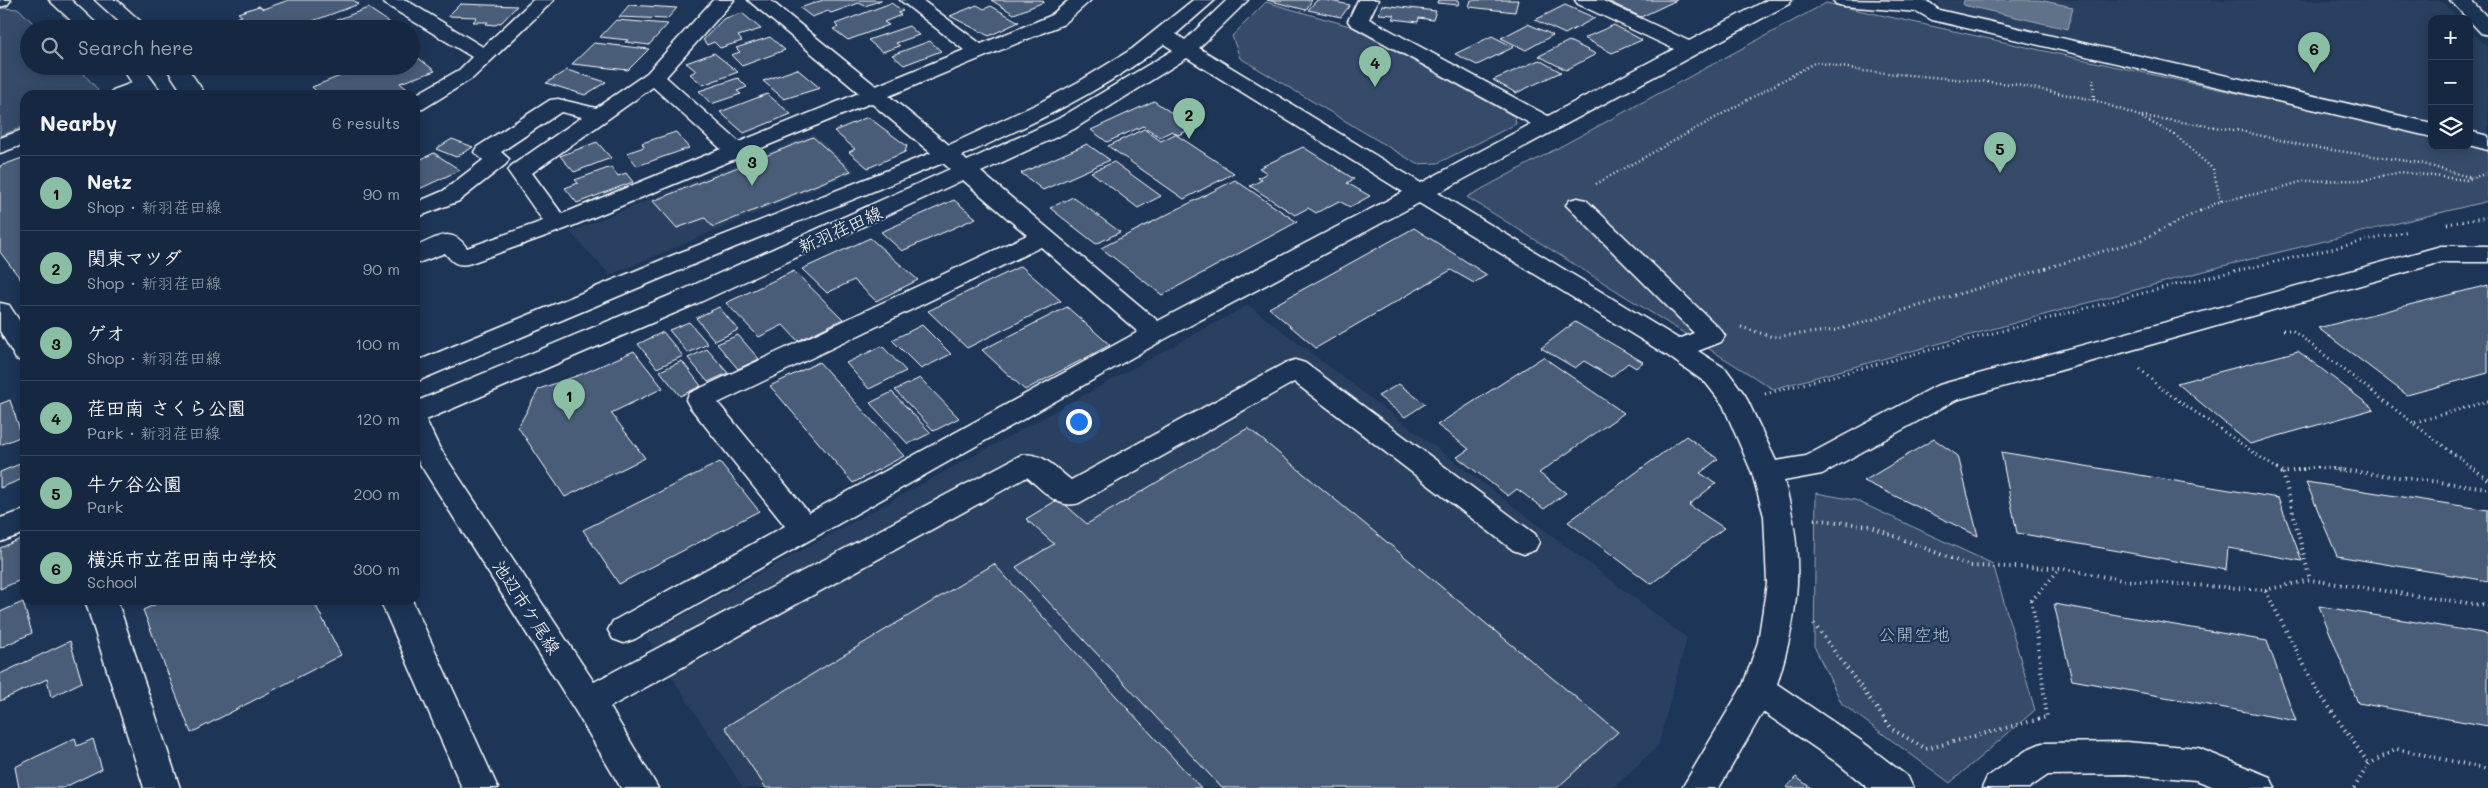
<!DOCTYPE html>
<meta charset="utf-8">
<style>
body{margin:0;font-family:Mali,"Klee One",sans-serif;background:#23344c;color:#f1f3f6}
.controls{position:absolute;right:15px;top:15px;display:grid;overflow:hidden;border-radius:10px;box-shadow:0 2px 12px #0003}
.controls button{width:45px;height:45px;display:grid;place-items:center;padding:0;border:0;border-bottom:1px solid #35445a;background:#162841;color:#f1f3f6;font:25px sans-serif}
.you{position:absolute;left:1078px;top:421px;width:18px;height:18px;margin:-12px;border:4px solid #fff;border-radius:50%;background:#1a73e8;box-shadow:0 0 0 8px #1a73e833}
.badge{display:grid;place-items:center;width:32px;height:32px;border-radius:50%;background:#8abfa5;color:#111;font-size:16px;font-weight:700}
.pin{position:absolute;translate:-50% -41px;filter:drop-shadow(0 1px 2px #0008)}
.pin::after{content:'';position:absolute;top:26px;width:18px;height:15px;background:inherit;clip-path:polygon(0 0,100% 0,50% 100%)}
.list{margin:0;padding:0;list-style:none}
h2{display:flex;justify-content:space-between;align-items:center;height:65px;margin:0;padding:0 20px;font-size:21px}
h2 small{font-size:16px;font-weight:400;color:#9ea6b1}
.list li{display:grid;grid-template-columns:32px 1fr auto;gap:15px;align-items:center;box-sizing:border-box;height:75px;padding:0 20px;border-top:1px solid #35445a}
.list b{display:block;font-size:19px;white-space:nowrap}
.list p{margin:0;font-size:16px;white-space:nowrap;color:#9ea6b1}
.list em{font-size:16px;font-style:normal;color:#9ea6b1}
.icon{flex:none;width:28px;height:28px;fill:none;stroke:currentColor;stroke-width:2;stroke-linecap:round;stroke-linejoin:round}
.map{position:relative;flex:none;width:2488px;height:788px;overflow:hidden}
.search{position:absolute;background:#162841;box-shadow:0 2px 12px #0003;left:20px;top:20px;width:400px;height:55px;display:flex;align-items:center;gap:12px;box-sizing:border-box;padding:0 18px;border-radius:28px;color:#9ea6b1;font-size:19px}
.panel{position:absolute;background:#162841;box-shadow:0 2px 12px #0003;left:20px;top:90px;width:400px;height:515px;border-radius:15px}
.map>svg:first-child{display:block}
.built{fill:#2a4161}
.green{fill:#364b69;stroke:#9aa5b4}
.water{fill:#617289;stroke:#a0aab8}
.building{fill:#4a5d79;stroke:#fff}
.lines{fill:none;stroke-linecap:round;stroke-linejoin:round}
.minor-casing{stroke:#fff;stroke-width:3}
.path-far2{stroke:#fff;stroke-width:2.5;stroke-dasharray:1 3;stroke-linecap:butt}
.path-far1{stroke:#fff;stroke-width:3;stroke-dasharray:1 4;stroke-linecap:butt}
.path{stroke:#fff;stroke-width:4;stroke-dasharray:1 4.5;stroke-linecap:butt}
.minor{fill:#1d3557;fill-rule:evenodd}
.labels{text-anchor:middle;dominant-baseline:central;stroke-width:4.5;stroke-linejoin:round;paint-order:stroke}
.street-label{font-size:18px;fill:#fff;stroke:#1d3557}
.park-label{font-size:18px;fill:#b9c0ca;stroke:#1d3557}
</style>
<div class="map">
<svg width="2488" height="788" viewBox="0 0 2488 788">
<rect width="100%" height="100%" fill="#1d3557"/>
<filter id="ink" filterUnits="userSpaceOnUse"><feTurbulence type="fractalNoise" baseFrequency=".02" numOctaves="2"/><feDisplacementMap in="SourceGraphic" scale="10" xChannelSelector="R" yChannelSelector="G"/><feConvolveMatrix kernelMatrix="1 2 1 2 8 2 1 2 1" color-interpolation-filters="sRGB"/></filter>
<g filter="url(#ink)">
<!-- built -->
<path class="built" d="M1936 0H2440L2459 19H2432V126L1943 15Z
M2469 29 2488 48V139L2469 135Z
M813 134 856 171 610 275 570 232Z
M1248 305 1687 638 1658 746 1613 788H743L646 636Z"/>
<!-- green -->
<path class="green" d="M1266 2 1350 26 1515 117 1516 124 1438 163 1417 164 1240 58 1232 36Z
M1826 3 2432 136V146L2469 145 2488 149V201L2223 266 1773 389 1467 197Z
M0 8 19 9 39 29H29V66H77L98 90 92 95H25V126L0 136Z
M1816 493 1855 500 1993 564 2035 710 1950 783 1842 704 1814 646Z"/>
<!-- water -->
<path class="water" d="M1964 0H2039L2073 7 2068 29 1963 5Z"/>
<!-- building -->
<path class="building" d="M289 0H353L359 4 291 29H206L242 16 238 13 259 6 263 9Z
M823 0H882L865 6 859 3 831 13 828 11 812 17 800 8Z
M991 0H1041L1044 2 1014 14Z
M1267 0H1312L1306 10Z
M1317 0H1325L1350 5 1341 17 1308 10Z
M1438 0H1459L1458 5 1437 3Z
M1471 0H1518L1515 12 1469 7Z
M1610 0H1677L1641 17 1608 1Z
M891 3 903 11 898 13 901 15 884 22 889 25 848 40 833 29 838 27 835 24Z
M460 4 517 6 502 22 495 25 486 24 488 22H473L477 17 448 16Z
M629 5 677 8 667 19 619 17Z
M977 5 984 9 991 6 1019 22 989 36 950 16Z
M1382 5 1436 11 1433 20 1419 18 1418 22 1393 19 1394 15 1379 14Z
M1565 5 1595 18 1565 34 1535 20Z
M368 8 395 26 389 29H305L322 22 326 24Z
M742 13 761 29 738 36 742 41 720 48 714 42 707 45 703 40 723 19Z
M616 20 668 24 649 45 625 42 628 40 600 37Z
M1528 24 1553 35 1526 50 1501 38Z
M1614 25 1642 40 1612 53 1584 38Z
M909 26 919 35 896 43 900 46 882 52 868 40Z
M1492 36 1514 47 1477 65 1455 54Z
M770 37 785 50 742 66 731 55 740 52 736 48Z
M930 41 941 51 904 65 892 55Z
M1569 41 1596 54 1566 70 1539 56Z
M594 43 649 49 628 70 572 64Z
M714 53 738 72 703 85 690 74 696 71 686 63Z
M416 56 435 71 400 83 407 89 391 95H320L312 87 366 66H411V58Z
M1539 60 1561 72 1516 93 1493 80Z
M797 69 820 88 784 99 763 81Z
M567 70 606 82 585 95 546 83Z
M738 78 747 87 737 91 741 94 711 104 699 91Z
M767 94 791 114 744 133 720 112Z
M1154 101 1194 128 1178 135 1172 131 1160 137 1143 126 1107 142 1091 130Z
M868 117 907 146 905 152 868 168 849 152 855 149 834 131Z
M1144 129 1161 141 1175 134 1234 173 1184 199 1108 146Z
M676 132 689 148 637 166 627 153 644 147 642 143Z
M813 137 851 171 713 227 705 218 677 228 653 201Z
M452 139 473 147 456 157 436 149Z
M597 142 611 158 574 172 560 156Z
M1087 144 1110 160 1043 190 1021 173Z
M1303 147 1354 179 1347 183 1370 196 1350 207 1339 201 1316 213 1308 208 1295 215 1250 186 1262 180 1258 178 1267 173 1259 168Z
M434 153 460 170 415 191V162Z
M25 157V285L0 252V166Z
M1114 162 1161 196 1138 208 1091 172Z
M611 167 618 176 626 173 633 182 577 203 565 188 578 183 575 180Z
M1235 180 1297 222 1162 295 1101 248Z
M1073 197 1120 232 1096 244 1050 208Z
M954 200 976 218 902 251 881 232Z
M1414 228 1487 275 1474 283 1451 270 1316 348 1269 308Z
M870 238 918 280 876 301 854 280 827 293 802 269Z
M1021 266 1061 301 967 348 928 311Z
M794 271 843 319 798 341 783 325 759 337 726 303Z
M2488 285V373L2407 395 2318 328Z
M719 307 738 330 715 341 696 318Z
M1067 307 1110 345 1025 390 982 350Z
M689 322 708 344 688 353 669 330Z
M1575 322 1643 362 1636 368 1628 363 1611 377 1584 361 1575 368 1541 348Z
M922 325 951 354 921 369 892 340Z
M663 332 683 356 657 368 638 344Z
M738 335 759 359 738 369 717 344Z
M882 346 906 371 869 389 846 363Z
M707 349 728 373 708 382 688 358Z
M634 351 663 388 611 413 645 458 565 497 518 427 539 389 582 374Z
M2298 351 2374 409 2250 444 2177 383Z
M1543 357 1624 413 1539 473 1566 493 1544 509 1517 489 1508 496 1457 457 1469 449 1437 425Z
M682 361 701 386 680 396 660 371Z
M819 362 904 456 853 483 770 386Z
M920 378 959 418 934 431 895 390Z
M1399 384 1425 404 1405 417 1378 396Z
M892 392 931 433 908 444 870 403Z
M10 400 22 436 0 445V404Z
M1248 428 1618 732 1557 788H1222L1016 567 1054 544 1026 519 1059 499 1087 524Z
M1686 436 1718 459 1700 473 1716 483 1689 505 1724 528 1651 584 1568 522Z
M1934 439 1958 456 1978 536 1864 481Z
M2001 452 2278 498 2302 561 2228 548 2226 570 2017 533Z
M25 462V478L0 488V472Z
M720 462 759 511 619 584 583 530Z
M2306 482 2488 510V581L2337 556Z
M25 537V578L0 589V548Z
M994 564 1201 788H766L725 727Z
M165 600H313L341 655 191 733 143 610Z
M23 602 32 633 0 648V612Z
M2054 604 2267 641 2296 721 2072 680Z
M2319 606 2488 634V726L2358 703Z
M70 641 82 682 51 697 47 679 0 701V674Z
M75 738 77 746 93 739 102 769 63 788H19L15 767Z
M1796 777 1811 788H1786Z"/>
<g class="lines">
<!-- minor casing -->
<g class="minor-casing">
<path id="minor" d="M0 0H11L7 5 0 7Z
M49 0H71L102 29H80Z
M95 0H117L149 29H127Z
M382 0H406L483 47 533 0H554L473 78 423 109 415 110V95L459 70 472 57 385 4Z
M713 0H734L666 77 739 142 859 93 748 0H770L876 86 964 50 900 0H922L981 44 1050 16 1069 0H1091L1064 24 889 96 949 145 1037 104 1080 81 1132 49 1193 0H1215L1176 34 1185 40 1227 0H1248L1199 48 1421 183 1531 124 1351 25 1348 21 1358 0H1378L1369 19 1548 116 1674 49 1578 4 1575 0H1601L1689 41 1767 0H1792L1789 4 1438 193 1679 339 1694 333 1566 205 1570 200 1578 198 1586 200 1721 330 1725 336 1721 342 1698 351 1726 369 1745 395 1776 461 1806 456 1936 386 1946 383 2441 246H2488V262H2442L1956 400 1822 474 1784 481C1805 555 1800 612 1777 684L1860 740 1908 777 1913 788H1868L1836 762 1763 712 1719 788H1682L1743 685 1758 642 1767 583 1764 516 1752 473 1723 405 1706 383 1668 356 1419 203 1165 339 635 639 624 643 613 639 608 630 613 621 785 526 690 407 686 400 690 393 1027 235 963 180 696 304 426 420 439 447 594 682 1019 456C1040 449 1055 468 1071 480L1285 363 1295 360 1305 363 1535 534 1539 542 1535 550 1524 554 1513 550 1294 382 1079 503C1058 510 1043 490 1027 477L610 707 658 788H621L576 712 415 456V402L678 292 950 169 943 163 733 248 415 382V362L671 256 931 153 871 103 565 229 471 263C457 267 453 263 445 253L415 264V247C437 238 450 225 467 248L543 221 508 171 511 166 582 117 561 112 501 152 509 159 506 164 459 201 415 218V203L443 191 483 160 474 152 477 147 550 100 558 99 596 108 647 73ZM1164 44 1173 50 1058 119 967 161 962 156C1032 124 1103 91 1164 44ZM1187 58 1403 192 1158 321 981 172 1074 129ZM653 87 721 149 562 214 532 173ZM1041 247 1138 332 809 513 718 403Z
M1833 0 1923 1 1930 3 1939 10 2432 123V137L1932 20 1918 12 1843 6 1836 4Z
M2450 0H2471L2488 18V35L2481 33Z
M121 66H142L163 95H110L113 90 132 83Z
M165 66H186L206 95H184Z
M25 129V144L0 153V138Z
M2469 131 2488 136V150L2469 145Z
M0 303 9 305 25 329V362L16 359 0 331Z
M25 510V533L0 542V518Z
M85 600H117L180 788H144Z
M380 600H412L498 788H462Z
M2126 742 2198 748 2270 777 2275 788H2217L2196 780 2126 774 2048 775 2029 788H1982L1987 777 2030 748 2042 743Z"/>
</g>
<!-- path-far2 -->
<path class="path-far2" d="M2093 79 2094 100
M2142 116 2241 131 2305 146 2420 163 2472 178
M1596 184 1816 62 1863 71 2012 84 2094 100 2139 116 2175 135 2213 169 2221 201
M2200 211 2221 201 2271 191 2303 181 2365 180 2401 172 2466 180 2488 173"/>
<!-- path-far1 -->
<path class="path-far1" d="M2447 224 2488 217
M1741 327 1773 337 1837 330 2141 240 2202 210
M2283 330H2292L2413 423
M2140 369 2159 387 2279 470
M1765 394 2166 287 2409 231
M2297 470 2315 467 2343 470
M2475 470 2413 423 2488 401"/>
<!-- path -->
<path class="path" d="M2277 469 2283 473
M2304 469 2283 473 2310 580
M2333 469 2488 488
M2474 469 2488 480
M1814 519 1869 526 1970 566 2060 568 2121 580 2265 590 2317 690 2369 764
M2265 590 2310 580 2488 606
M1814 624 1892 729 1926 749 2047 717 2032 600 2060 569
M2354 788 2369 764 2397 749 2488 769"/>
<!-- minor -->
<use href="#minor" class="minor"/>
</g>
</g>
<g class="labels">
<!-- street labels -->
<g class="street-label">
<text transform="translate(840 229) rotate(-24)">新羽荏田線</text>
<text transform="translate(527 607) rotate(57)">池辺市ケ尾線</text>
</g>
<!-- park labels -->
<g class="park-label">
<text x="1914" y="634">公開空地</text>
</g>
</g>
</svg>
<div class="controls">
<button>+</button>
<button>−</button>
<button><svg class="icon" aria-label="layers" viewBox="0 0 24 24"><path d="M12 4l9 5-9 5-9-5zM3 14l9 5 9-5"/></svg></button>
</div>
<div class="you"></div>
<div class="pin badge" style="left:569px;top:420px">1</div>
<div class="pin badge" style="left:1189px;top:139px">2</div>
<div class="pin badge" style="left:752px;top:186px">3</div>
<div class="pin badge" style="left:1375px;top:87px">4</div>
<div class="pin badge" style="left:2000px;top:173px">5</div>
<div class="pin badge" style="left:2314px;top:73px">6</div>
<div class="search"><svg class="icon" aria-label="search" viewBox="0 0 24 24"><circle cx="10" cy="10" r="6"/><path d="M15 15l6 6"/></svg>Search here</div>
<section class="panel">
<h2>Nearby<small>6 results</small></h2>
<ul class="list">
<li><span class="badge">1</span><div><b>Netz</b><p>Shop · 新羽荏田線</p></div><em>90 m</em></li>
<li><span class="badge">2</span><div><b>関東マツダ</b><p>Shop · 新羽荏田線</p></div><em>90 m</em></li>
<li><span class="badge">3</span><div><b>ゲオ</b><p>Shop · 新羽荏田線</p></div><em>100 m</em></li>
<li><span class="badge">4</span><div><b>荏田南 さくら公園</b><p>Park · 新羽荏田線</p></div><em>120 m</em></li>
<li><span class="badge">5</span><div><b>牛ケ谷公園</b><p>Park</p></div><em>200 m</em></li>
<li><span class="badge">6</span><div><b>横浜市立荏田南中学校</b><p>School</p></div><em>300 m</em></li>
</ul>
</section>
</div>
